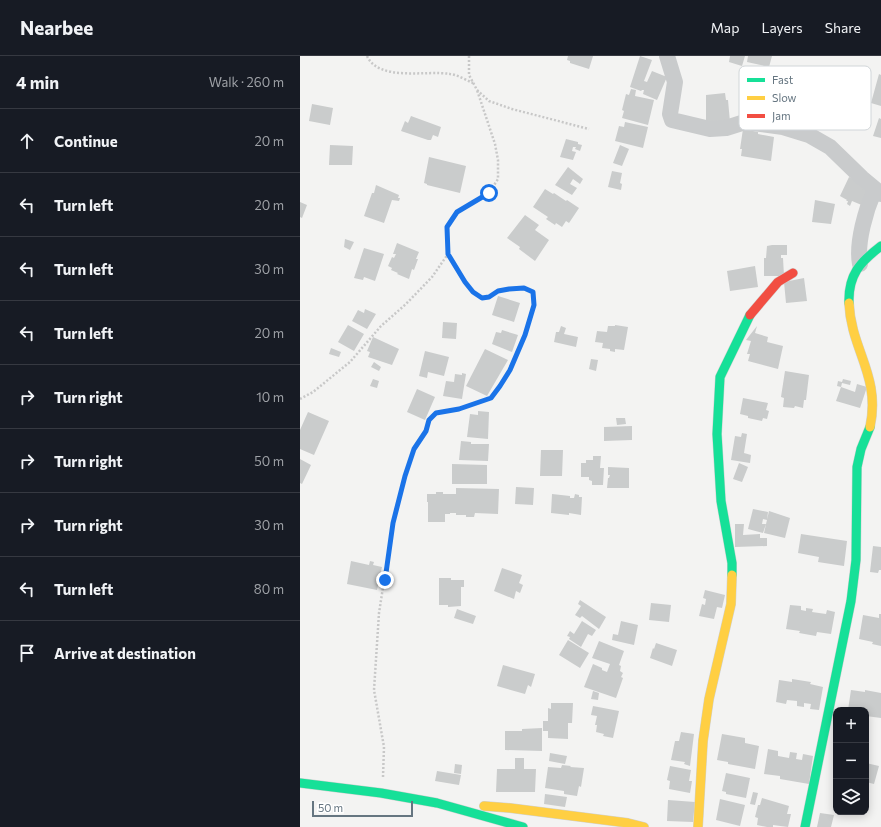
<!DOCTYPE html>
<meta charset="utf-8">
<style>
body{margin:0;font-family:Commissioner,sans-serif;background:#242831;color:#f1f3f6}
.controls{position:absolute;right:12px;bottom:12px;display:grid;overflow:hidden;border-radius:8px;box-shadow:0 2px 10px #0003}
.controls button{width:36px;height:36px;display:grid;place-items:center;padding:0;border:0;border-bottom:1px solid #363941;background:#171b24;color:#f1f3f6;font:20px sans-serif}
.scale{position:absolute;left:12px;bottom:10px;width:101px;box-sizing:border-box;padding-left:4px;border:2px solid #657580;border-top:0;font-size:11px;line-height:14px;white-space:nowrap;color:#657580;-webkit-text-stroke:3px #fff;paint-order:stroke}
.stop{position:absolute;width:12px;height:12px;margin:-9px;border:3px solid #1a73e8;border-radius:50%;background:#fff}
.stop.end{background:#1a73e8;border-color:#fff;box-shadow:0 1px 4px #0008}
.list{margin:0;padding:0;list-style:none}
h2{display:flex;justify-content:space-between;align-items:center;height:52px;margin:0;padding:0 16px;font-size:17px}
h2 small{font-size:13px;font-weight:400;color:#9ea1a6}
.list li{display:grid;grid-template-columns:26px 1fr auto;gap:12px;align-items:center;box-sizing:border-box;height:64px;padding:0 16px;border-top:1px solid #363941}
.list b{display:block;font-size:15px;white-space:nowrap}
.list em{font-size:13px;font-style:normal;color:#9ea1a6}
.icon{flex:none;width:22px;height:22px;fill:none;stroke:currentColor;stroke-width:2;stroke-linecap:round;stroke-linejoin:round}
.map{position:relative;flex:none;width:581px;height:771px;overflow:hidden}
header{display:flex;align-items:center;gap:24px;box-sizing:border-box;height:56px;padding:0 20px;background:#171b24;border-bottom:1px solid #363941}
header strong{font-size:19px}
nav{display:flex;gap:22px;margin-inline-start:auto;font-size:14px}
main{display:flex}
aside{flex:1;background:#171b24}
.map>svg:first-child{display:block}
.building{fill:#cacccc}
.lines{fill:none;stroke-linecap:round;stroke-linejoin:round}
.fast-casing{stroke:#d0d1d1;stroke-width:10}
.slow-casing{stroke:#d0d1d1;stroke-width:10}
.jam-casing{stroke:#d0d1d1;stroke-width:10}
.path{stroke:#c8c8c8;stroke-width:2.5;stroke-dasharray:2 2;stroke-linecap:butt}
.street{stroke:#c9cbcc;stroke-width:16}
.fast{stroke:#16e098;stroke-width:9}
.slow{stroke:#ffcf43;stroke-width:9}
.jam{stroke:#f24e42;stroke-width:9}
.route{stroke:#1a73e8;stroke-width:5}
.key{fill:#fff;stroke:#d1d6d9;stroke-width:1}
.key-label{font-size:11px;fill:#657580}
</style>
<header>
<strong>Nearbee</strong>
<nav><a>Map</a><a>Layers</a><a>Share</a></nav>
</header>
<main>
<aside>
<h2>4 min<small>Walk · 260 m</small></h2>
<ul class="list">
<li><svg class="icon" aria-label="ahead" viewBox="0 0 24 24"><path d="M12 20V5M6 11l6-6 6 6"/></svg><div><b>Continue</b></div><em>20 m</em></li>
<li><svg class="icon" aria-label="left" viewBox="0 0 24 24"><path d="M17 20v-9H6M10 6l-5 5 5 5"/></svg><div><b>Turn left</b></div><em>20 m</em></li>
<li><svg class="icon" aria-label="left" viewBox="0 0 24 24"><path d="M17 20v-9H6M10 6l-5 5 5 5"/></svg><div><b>Turn left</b></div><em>30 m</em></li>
<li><svg class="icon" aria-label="left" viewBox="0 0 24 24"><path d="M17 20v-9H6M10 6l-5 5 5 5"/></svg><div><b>Turn left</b></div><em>20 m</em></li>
<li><svg class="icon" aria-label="right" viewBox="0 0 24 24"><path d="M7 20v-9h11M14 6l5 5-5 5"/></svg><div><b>Turn right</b></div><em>10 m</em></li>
<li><svg class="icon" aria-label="right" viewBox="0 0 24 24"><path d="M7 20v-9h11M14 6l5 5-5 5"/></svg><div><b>Turn right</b></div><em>50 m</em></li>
<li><svg class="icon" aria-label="right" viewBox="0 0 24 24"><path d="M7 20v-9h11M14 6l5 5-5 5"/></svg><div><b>Turn right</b></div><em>30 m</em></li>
<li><svg class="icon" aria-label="left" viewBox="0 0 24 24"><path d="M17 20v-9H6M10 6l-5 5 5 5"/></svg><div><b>Turn left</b></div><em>80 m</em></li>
<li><svg class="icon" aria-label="arrive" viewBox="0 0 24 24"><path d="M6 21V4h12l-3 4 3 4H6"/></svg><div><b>Arrive at destination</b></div></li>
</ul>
</aside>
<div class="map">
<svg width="581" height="771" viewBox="0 0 581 771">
<rect width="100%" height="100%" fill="#f3f3f2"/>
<!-- building -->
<path class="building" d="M268 0H293L289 13 270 7V5L267 4Z
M340 0 352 4 344 25 347 26 352 15 367 21 357 44 343 38 344 34H342L341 35 330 31Z
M430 0H445L442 10 429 6Z
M448 0H472L469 11 447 6Z
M579 18 581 19V50L571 47Z
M331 33 336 34 335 40 354 44 348 69 322 62 324 55 322 54 326 38 329 39Z
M425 37 426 44H428L430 66 406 68V39Z
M12 48 33 52 30 69 9 65Z
M111 60 141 71 138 81 133 79 131 84H128L101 75 105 65 108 67Z
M579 62 581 63V82L573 80Z
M325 66 348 71 343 92 315 85 319 70 324 71Z
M443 73 458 76V78L474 81 471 105 441 100 442 93H440Z
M266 83 278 86V88L282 89 280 95 275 93 276 91H273L272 95 276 96 273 104 260 101Z
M30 89 53 90 52 109H29Z
M320 89 329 93 322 110 313 107Z
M129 101 166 110 160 137 127 129V128L124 127Z
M268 111 283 123 280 128 273 123 270 128 277 132 272 139 255 129Z
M312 115 322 117 320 127 322 128 321 134 308 131Z
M549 121 564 128 571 133 564 150 552 145 550 150 547 148 548 145H546L547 144 540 140Z
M76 129 99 139 98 142H100L99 145 92 144 84 167 64 160 72 137H74Z
M245 133 253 138 254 137 266 145 267 144 279 152 269 167 266 165 262 171 256 167 255 169 246 163 248 161 233 151Z
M515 144 535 148 531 168 512 166Z
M0 146 7 149 2 162 0 161Z
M225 159 239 169 235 174 249 184 235 205 219 193 220 191 207 182Z
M45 183 54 186 50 194 44 191Z
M97 187 119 196 116 203H118L114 214 112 213 109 223 97 218 98 217 91 214 92 212 88 210 92 201 94 202 96 198H93Z
M472 189H487V199H481V202H483L484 220H464V202H466L467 190Z
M64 192 84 198 75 225 64 221 63 224 54 222Z
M455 210 458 231 430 235 427 215Z
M504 222 507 245 486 247 484 226Z
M198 240 220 247 214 266 192 259Z
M65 253 76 258 67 273 52 265 58 254 64 257Z
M143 266 157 267 156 283 142 282Z
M48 269 64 278 54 295 38 286Z
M315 269 328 271 324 294 315 293V296L310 295V293L302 292 303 287 295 286 297 275 307 276 308 270H315Z
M261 270 266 272 264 278 278 281 276 291 254 286 256 276H259Z
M457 270 455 277 468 281 467 286 483 290 478 313 448 305 450 298H447L451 285 446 284Z
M202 274 218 279 212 296 192 288 196 276 201 277Z
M73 281 99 293 92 309 68 301 70 296 67 295Z
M31 292 41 296 39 301 29 298Z
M185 293 208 304 187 340 166 330Z
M125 295 149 301 144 320 128 316 127 322 119 320Z
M291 303 298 304 296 315 289 313Z
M74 306 81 311 79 315 71 311Z
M485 315 509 319 506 344H504L503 352 495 350 494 352 483 351 484 342 481 341Z
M162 317 166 318 162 343 143 340 146 325 154 326 155 318 162 319Z
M73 323 79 325 77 332 70 330Z
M543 323 551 325 550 329 542 327 541 331 537 330 538 325 542 326Z
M557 328 567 331 560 352 536 345 541 331 555 336Z
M117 333 135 341 125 364 107 356Z
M443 342 468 347 466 354 469 355 467 363 463 362 462 365 448 362V360L440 358Z
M178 355 189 356 188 383 167 381 170 358 178 359Z
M8 356 29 365 14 399 0 393V374Z
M316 362H325L326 368 317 369Z
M332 370V384L304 385V371Z
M442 377 447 378 444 397 451 399 450 407 431 404 435 380 441 381Z
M161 385 171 386V388H189L188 405 159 404Z
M241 394H263L262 420H240Z
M293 400H301L300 412H304L303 429H292V425L289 424V421H281V407H286V404H293Z
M0 403 11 409 2 428 0 427Z
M439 407 448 411 442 426 433 423Z
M152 408 187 409V428H152Z
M308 411 329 412V432H307L308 422H309L310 419H308Z
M216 431 234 432 233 449 215 448Z
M156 432 199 433 198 458 175 457 174 461H166V459H156V457H150V458H145V466H128V446H127V438H136V436H143V438H156Z
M252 438 270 440V442H274L275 438 279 439V441H282L281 459 269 457V459L251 457Z
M453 453 468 456 467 464 463 463 462 468H466L463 477 448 473Z
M469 455 490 462 485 482 464 477Z
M435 468H444L443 479 460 478V482H467V490L435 491Z
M501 478 547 485 544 510 518 506 519 501 498 497Z
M573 490 581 491V514H579L578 517 570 516Z
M51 505 69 509 70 505 74 506 73 509 82 511 77 534 47 528Z
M202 512 222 519 219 527 223 529 220 537 216 535 214 543 194 535Z
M139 522H151V524H164V531H161V550L148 551V549H139Z
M405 534 425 539 422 552 417 551 414 563 399 560 402 548 405 549 406 543 403 542Z
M280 544 306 561 299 573 282 560 280 562 275 559 281 550 278 548Z
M351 547 371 549 369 566 349 564Z
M490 549 501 550V554L506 555V552L513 553 512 556 526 558 527 554 535 556 531 578 517 576 516 580 499 577 500 575 486 573Z
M157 553 176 560 173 568 154 562Z
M579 558H581V590L572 588 573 586 559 583 563 559 579 562Z
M282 565 296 574 292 580 288 578 281 591 269 583 270 581 267 580 270 575 274 578Z
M321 565 338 569 334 589 312 584 313 578 318 579Z
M268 584 289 597 280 612 259 599Z
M299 585 324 595 319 609 321 610 320 615 323 617 321 621 323 622 316 642 284 631 293 608 302 612V614L307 616 310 608 292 602Z
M356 587 377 594 372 610 350 602 353 592 354 593Z
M203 609 235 618 231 631 228 629 225 638 197 630Z
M492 623 511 626 510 628 523 631 519 654 510 653 511 648 504 647V651L497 650V645L487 644 486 648 476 646 479 624 492 626Z
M551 634 565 636V634L581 637V662L566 660V654H548Z
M293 635 299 637 298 644 291 643Z
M251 647H273L272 667H268V683L248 682V675H243V665H248V652L251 653Z
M293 650 319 655 313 682 303 680 304 678 296 676 297 669H295L297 660 291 659Z
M242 672V695L205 694V675H222V673Z
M381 676 394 678 390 710 384 708 385 706 371 704 375 685H379Z
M422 678 445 682V687L459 690 455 713 428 708V706L417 704Z
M468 693 478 695V700L489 702 490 696 497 697 496 703 502 704 503 698 513 700 509 728 480 723V720L464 718Z
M250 697 267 700 265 708 249 705Z
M215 702H224V713H236L235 736H196L197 713H215Z
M566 707 579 710 574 728 566 726Z
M155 708 162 709 161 718 154 717Z
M262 709 271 710 270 711 284 712 281 731 279 730 277 740 264 738V735L245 732 248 711 261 712Z
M370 710 391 714 389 725H392L390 737 369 733 370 725 367 724Z
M137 715 161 719 159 729 135 725Z
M426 717 450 722 446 742 426 738V736L422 735Z
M453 736 458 737 455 749 450 748Z
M245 738 267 741 265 751 244 748Z
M462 742 489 750 487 758H491L488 771 473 769V771H467L457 769 458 762 455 761 458 749H460Z
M420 743 445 749 440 770 416 764Z
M368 744 395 746 393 766 367 765Z
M520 757 534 759 531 771H517Z"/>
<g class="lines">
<!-- fast casing -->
<g class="fast-casing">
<path id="fast" d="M549 247C548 219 560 206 581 190
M432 519V507L421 445 417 378 420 321 450 259
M0 727 81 737 137 747 223 771
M505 771 551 545 556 504 557 411 561 393 570 371"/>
</g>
<!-- slow casing -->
<g class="slow-casing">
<path id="slow" d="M549 247C551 294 581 320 570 371
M184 750 210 752 328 767 344 771
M398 771 403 685 409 643 431 548 432 519"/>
</g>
<!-- jam casing -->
<g class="jam-casing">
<path id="jam" d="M450 259 478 226 493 217"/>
</g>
<!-- path -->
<path class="path" d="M67 0C79 26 127 14 150 18 158 19 166 24 173 27
M169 0V19L177 34 189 45 212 53 289 73
M0 343 13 336 50 306 81 270 106 248 132 221 148 198
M83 721 84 691 74 634 79 557 93 467 105 420 114 393 125 375 129 364 136 357 159 353 191 342 200 329 210 314 225 279 234 249 233 236 224 232 209 233 198 235 189 241 182 242 173 236 165 226 148 198 147 171 157 156 189 137 198 123V104L195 88 177 34"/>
<!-- street -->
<path class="street" d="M367 0 375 26 370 58 372 64 410 73 426 72 445 66 483 71 509 79 530 91 562 122 581 138
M560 208C556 187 566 153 575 133"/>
<!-- fast -->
<use href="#fast" class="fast"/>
<!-- slow -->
<use href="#slow" class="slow"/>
<!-- jam -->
<use href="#jam" class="jam"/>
</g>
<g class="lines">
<!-- route -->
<path class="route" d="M85 524 93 467 105 420 114 393 126 375 129 364 136 357 159 353 191 342 200 330 210 314 225 279 234 249 233 236 224 232 209 233 198 235 189 241 182 242 173 236 165 226 148 198 147 171 157 156 189 137"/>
</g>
<!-- legend -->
<rect x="439" y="10" width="132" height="64" rx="6" class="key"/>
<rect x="447" y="22" width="18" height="4" fill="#16e098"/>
<rect x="447" y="40" width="18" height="4" fill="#ffcf43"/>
<rect x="447" y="58" width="18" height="4" fill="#f24e42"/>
<g class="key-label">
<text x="472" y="28">Fast</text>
<text x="472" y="46">Slow</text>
<text x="472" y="64">Jam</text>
</g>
</svg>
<div class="controls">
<button>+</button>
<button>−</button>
<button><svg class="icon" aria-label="layers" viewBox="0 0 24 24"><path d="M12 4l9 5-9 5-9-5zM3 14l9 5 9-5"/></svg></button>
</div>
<div class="scale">50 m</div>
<div class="stop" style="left:189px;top:137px"></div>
<div class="stop end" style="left:85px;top:524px"></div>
</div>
</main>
